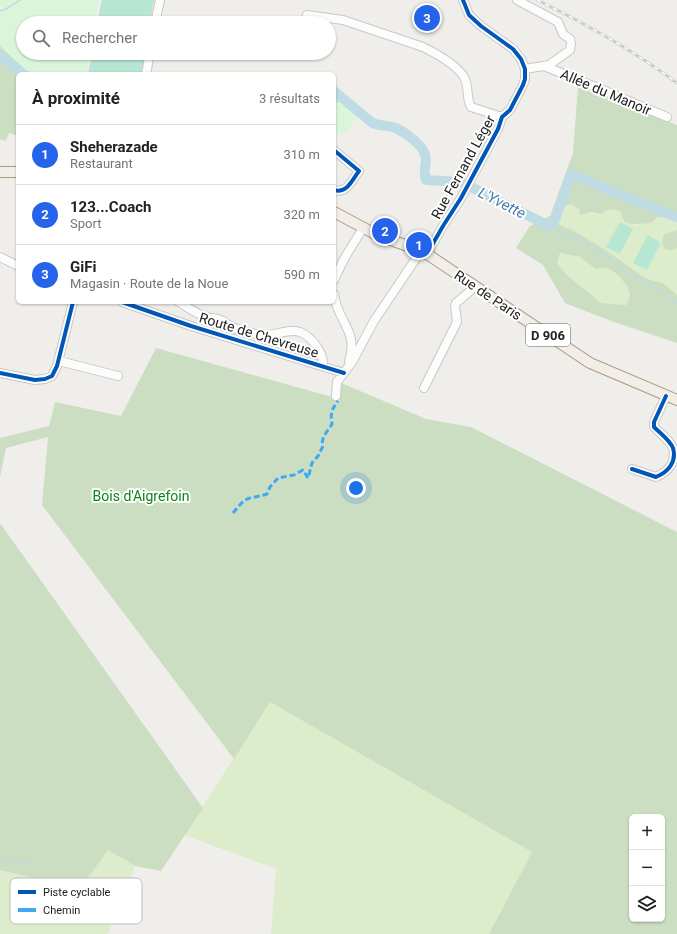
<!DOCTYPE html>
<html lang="fr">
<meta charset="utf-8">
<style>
body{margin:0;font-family:Roboto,sans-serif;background:#f6f6f6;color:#202124}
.controls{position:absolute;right:12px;bottom:12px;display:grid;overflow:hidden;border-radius:6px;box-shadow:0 1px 3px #0004}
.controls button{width:36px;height:36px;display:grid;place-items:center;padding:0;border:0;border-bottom:1px solid #e0e0e0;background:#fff;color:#202124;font:20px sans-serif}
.you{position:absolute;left:356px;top:488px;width:14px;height:14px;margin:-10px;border:3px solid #fff;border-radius:50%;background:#1a73e8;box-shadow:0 0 0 6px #1a73e833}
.badge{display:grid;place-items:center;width:26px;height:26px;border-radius:50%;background:#2563eb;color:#fff;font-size:13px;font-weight:700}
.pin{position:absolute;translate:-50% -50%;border:2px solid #fff;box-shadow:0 1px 4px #0006}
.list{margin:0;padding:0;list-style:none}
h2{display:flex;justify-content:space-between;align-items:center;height:52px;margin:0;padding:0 16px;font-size:17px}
h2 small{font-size:13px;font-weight:400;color:#757577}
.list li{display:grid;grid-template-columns:26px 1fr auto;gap:12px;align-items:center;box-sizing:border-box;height:60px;padding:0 16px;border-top:1px solid #e0e0e0}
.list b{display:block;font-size:15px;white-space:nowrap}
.list p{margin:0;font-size:13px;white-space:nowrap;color:#757577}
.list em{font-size:13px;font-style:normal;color:#757577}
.icon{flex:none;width:22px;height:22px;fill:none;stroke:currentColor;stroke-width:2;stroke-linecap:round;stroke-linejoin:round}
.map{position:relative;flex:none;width:677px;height:934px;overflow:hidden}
.search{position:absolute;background:#fff;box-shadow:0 1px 3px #0004;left:16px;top:16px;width:320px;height:44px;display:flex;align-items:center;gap:10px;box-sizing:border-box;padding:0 14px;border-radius:22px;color:#757577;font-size:15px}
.panel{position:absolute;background:#fff;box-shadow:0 1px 3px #0004;left:16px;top:72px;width:320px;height:232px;border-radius:6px}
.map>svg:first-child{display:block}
.grass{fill:#ddeccb}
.forest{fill:#cbdec1;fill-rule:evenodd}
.park{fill:#daf5da}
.pitch{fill:#b7e6d2}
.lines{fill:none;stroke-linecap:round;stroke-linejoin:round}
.stream{stroke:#bfdbe3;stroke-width:1.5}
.river{stroke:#bfdbe3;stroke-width:10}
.minor-casing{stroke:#c9c8c7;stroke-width:10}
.major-casing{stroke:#a79c86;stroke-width:12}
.minor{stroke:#fdfcfc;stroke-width:8}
.major{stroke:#f3ede7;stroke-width:10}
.rail-casing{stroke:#ccc;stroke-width:3}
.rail{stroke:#fff;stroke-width:1.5;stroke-dasharray:4.5;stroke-linecap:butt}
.quiet{stroke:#3fa9f5;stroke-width:3;stroke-dasharray:6 3;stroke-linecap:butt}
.cycleway-casing{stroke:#fff;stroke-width:6}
.cycleway{stroke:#0057b8;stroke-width:4}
.labels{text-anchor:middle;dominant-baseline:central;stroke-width:4;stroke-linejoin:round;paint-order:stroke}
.shield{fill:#fff;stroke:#646464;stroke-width:1}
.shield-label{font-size:13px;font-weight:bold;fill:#222}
.street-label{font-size:14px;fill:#222;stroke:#fff}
.park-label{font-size:14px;fill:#0c8416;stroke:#fff}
.water-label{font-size:15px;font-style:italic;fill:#4a7aab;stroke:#fff}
.key{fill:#fff;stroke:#bdbdbd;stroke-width:1}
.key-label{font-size:11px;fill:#222}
</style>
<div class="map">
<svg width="677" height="934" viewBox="0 0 677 934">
<rect width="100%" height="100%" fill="#f0eeeb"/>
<!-- grass -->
<path class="grass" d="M571 204 587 213 601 214 610 209 621 211 623 215 634 225C643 223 652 226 657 217L668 218 677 221V230L664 234 671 250 677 248V295L663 283 650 280 636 272 607 251 576 232 558 224V220L563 207Z
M560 253 580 257 596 269 608 268 618 275 627 286 630 296 626 305 601 303 567 275 557 263Z
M270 702 532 852 489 934H271L276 869 184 835Z
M108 850 135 866 108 934H0V870L80 889Z"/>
<!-- forest -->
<path class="forest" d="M0 46 26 70 35 74H18V136L9 133 6 141 0 139Z
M578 87 677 125V221L668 218 657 217C652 225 648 223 640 224 631 224 633 225 624 221L620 211 610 209 601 214 591 212 580 215 579 209 571 204 563 207 558 220V224L576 232 607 251 636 272 650 280 663 283 677 295V343L611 321 565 303 543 265 516 248 530 226 550 216 573 153ZM560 253 580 257 596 269 608 268 618 275 627 286 630 296 626 305 601 303 567 275 557 263Z
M677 230V248L671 250 665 249 662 243 664 234Z
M156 348 336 398 339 382 426 419 471 427 677 532V934H489L532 852 270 702 234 759 42 505 48 437 6 448 0 477V438L49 426 55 402 121 416ZM632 817H662V919H632Z
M0 523 203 808 161 871 135 866 108 850 80 889 0 870Z"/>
<!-- park -->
<path class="park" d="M0 0H99L95 23H23V53H90L86 74H35L26 70 0 46Z
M334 92 357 118 343 135 334 131Z"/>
<!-- pitch -->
<path class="pitch" d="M102 0H154L150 23H97Z
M92 53H145L141 74H88Z
M620 222 633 229 620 254 606 247Z
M648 235 661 243 647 270 633 263Z"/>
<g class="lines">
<!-- stream -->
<path class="stream" d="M0 11 6 9 20 0
M334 102 339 101 342 98
M549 226 554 228 565 235 585 242 604 254 624 272 654 287 677 303
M0 859 39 864"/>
<!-- river -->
<path class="river" d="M0 55 23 74
M334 91 371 122C377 126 384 125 392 127 401 129 420 143 424 152 429 160 422 171 426 180L461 182 549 226 555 220 571 174 616 193 677 217"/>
<!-- minor casing -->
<g class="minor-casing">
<path id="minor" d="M517 0 558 22 563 34 570 39
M307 15 343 20 423 47C435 53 459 66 465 79 469 88 466 98 471 107L502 117
M155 23 160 0
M544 66 581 81 667 117
M525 69 549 65 570 50 571 43
M146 74 150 53
M334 153 335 151 359 171C352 180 347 194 334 190
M427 254 443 226 461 198 498 129 502 117 510 110 523 85 525 79V69L521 59 513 49 481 26 469 15 463 0
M0 257 18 266
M334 280 344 259 363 228
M334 294C337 322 359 330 349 361
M122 302 191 326 344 373
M179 302C187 307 194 312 203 316 209 318 215 318 221 320 225 322 230 326 234 328 244 332 253 334 264 335 275 336 289 328 300 332 312 337 324 353 323 366
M59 361 118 376
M0 373 35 380 45 379 52 376 57 366 73 302
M424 388 457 322 455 306 456 303 476 286
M336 396 337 382 352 362 374 321 421 251
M632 469 656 477C668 472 677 462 673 448 670 440 660 433 654 427V422L666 396"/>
</g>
<!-- major casing -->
<g class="major-casing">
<path id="major" d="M0 172H18
M334 212 377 235 416 249 427 254 590 363 677 400"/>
</g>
<!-- minor -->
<use href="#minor" class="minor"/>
<!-- major -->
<use href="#major" class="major"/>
<!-- rail casing -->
<g class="rail-casing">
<path id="rail" d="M537 0C586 24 634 51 677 83"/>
</g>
<!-- rail -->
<use href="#rail" class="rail"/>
<!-- quiet -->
<path class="quiet" d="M233 513C248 494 247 500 267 494L270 487 278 478 294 475 303 470 308 478 312 463 318 456 323 446C320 438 328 431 332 424 330 413 332 409 338 401"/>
<!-- cycleway casing -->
<g class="cycleway-casing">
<path id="cycleway" d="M334 153 335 151 359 171C352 180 347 194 334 190
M427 254 443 226 461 198 498 129 502 117 510 110 523 85 525 79V69L521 59 513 49 481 26 469 15 463 0
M122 302 191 326 344 373
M0 373 35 380 45 379 52 376 57 366 73 302
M632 469 656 477C668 472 677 462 673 448 670 440 660 433 654 427V422L666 396"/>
</g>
<!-- cycleway -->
<use href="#cycleway" class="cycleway"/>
</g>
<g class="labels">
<!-- shield labels -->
<rect class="shield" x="526" y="324" width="44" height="22" rx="3"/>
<g class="shield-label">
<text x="548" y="335">D 906</text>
</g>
<!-- street labels -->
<g class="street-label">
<text transform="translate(606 92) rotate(23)">Allée du Manoir</text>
<text transform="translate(463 167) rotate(-61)">Rue Fernand Léger</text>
<text transform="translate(488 295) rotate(34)">Rue de Paris</text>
<text transform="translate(259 335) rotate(17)">Route de Chevreuse</text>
</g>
<!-- park labels -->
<g class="park-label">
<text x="141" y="496">Bois d'Aigrefoin</text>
</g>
<!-- water labels -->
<g class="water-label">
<text transform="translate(502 203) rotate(27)">L'Yvette</text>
</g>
</g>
<!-- legend -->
<rect x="10" y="878" width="132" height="46" rx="6" class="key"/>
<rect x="18" y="890" width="18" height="4" fill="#0057b8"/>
<rect x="18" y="908" width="18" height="4" fill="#3fa9f5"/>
<g class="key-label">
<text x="43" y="896">Piste cyclable</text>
<text x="43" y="914">Chemin</text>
</g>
</svg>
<div class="controls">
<button>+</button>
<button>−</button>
<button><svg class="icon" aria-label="layers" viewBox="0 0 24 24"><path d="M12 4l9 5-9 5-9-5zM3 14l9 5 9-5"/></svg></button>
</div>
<div class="you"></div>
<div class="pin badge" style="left:419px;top:245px">1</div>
<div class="pin badge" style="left:385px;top:231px">2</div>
<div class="pin badge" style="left:427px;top:18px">3</div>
<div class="search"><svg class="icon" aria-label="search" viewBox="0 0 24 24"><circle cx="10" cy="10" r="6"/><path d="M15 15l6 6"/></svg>Rechercher</div>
<section class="panel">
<h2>À proximité<small>3 résultats</small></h2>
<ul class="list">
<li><span class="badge">1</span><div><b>Sheherazade</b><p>Restaurant</p></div><em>310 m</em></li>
<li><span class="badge">2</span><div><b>123...Coach</b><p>Sport</p></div><em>320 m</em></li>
<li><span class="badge">3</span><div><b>GiFi</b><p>Magasin · Route de la Noue</p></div><em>590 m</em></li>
</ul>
</section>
</div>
